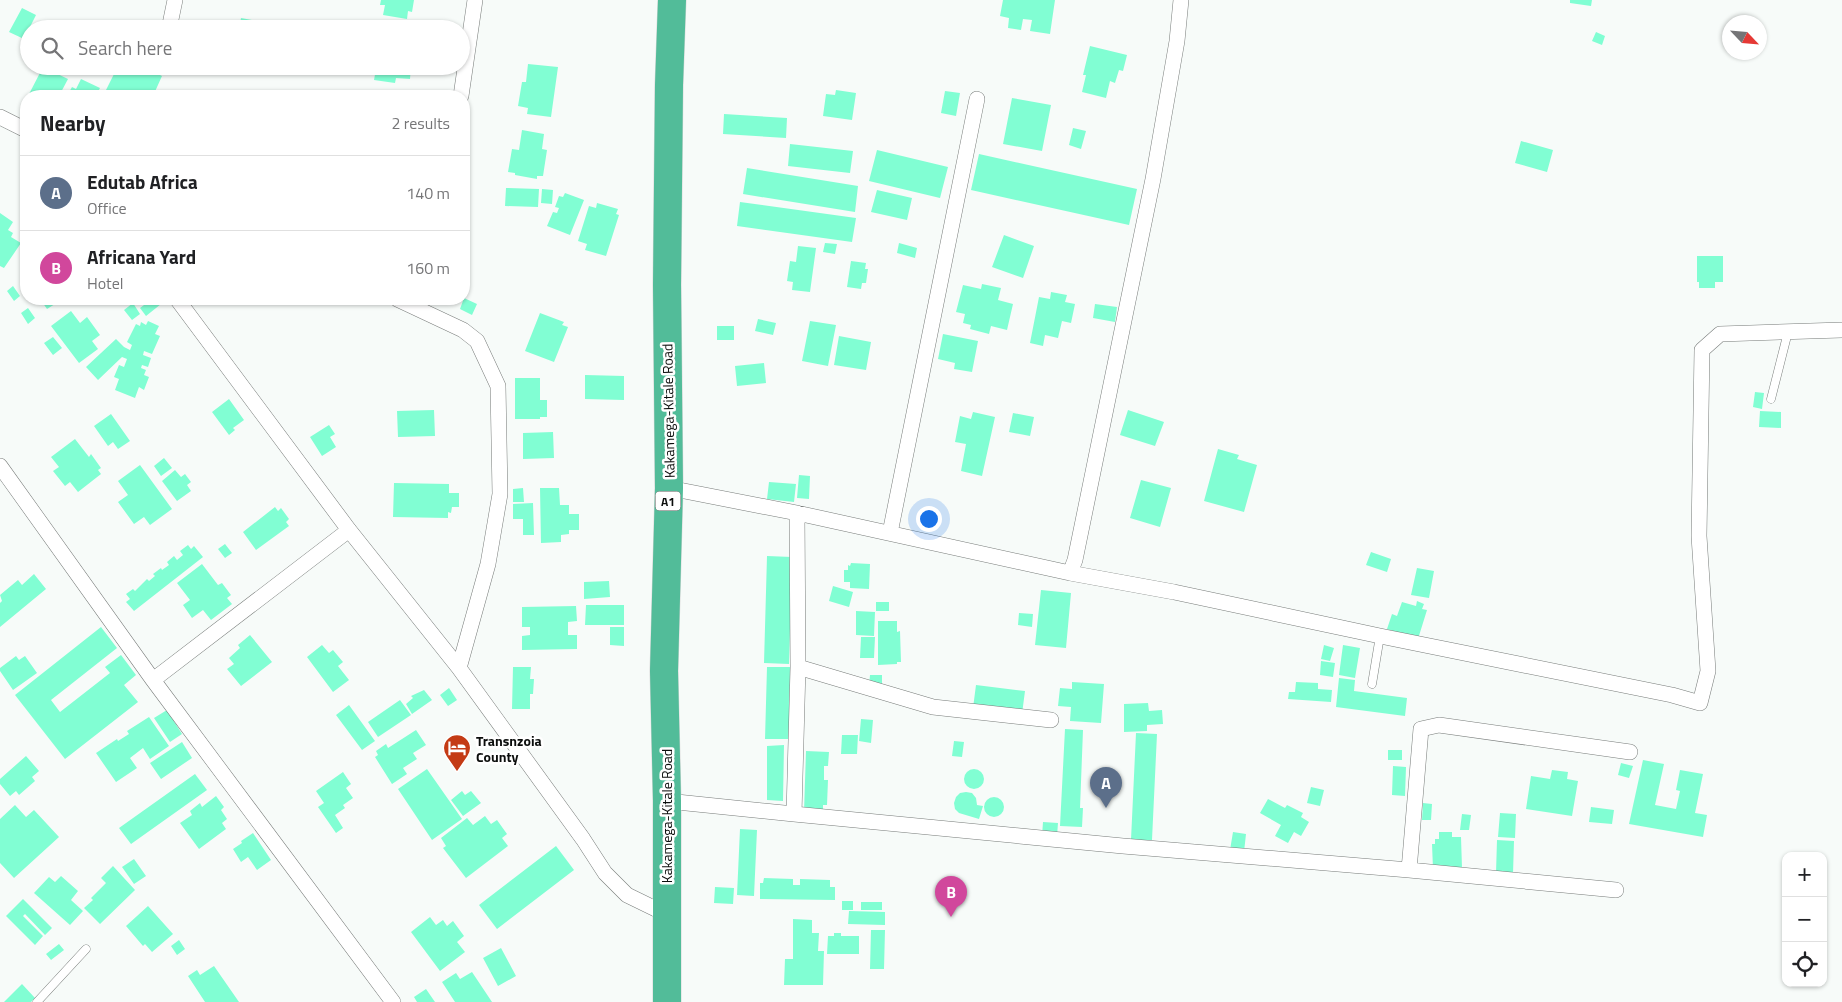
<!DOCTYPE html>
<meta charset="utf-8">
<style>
body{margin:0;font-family:"Titillium Web",sans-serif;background:#f2f2f2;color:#202124}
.controls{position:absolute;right:15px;bottom:15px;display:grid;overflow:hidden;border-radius:10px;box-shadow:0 1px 4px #0004}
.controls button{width:45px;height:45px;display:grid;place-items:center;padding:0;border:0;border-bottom:1px solid #e0e0e0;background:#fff;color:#202124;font:25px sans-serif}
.compass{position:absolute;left:1722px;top:15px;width:45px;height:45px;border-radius:50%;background:#fff;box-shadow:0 1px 4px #0004;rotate:116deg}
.you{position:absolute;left:928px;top:518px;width:18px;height:18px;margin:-12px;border:4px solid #fff;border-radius:50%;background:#1a73e8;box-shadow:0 0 0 8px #1a73e833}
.badge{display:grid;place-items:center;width:32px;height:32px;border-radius:50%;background:#7c3aed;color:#fff;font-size:16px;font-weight:700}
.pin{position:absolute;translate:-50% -41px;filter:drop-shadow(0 1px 2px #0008)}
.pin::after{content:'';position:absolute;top:26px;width:18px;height:15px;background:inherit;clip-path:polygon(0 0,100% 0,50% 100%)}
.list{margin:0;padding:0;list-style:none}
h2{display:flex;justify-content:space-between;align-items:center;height:65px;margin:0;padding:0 20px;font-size:21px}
h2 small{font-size:16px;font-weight:400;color:#757577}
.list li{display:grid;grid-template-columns:32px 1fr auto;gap:15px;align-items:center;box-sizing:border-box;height:75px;padding:0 20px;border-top:1px solid #e0e0e0}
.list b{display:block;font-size:19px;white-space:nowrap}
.list p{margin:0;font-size:16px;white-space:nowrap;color:#757577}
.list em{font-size:16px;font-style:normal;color:#757577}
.icon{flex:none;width:28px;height:28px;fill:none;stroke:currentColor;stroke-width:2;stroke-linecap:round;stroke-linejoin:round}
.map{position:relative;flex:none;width:1842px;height:1002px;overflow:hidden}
.search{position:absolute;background:#fff;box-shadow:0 1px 4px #0004;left:20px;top:20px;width:450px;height:55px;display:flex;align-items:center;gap:12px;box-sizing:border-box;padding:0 18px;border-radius:28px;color:#757577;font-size:19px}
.panel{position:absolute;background:#fff;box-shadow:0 1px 4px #0004;left:20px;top:90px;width:450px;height:215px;border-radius:20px}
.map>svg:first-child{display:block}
.building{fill:#81fed3}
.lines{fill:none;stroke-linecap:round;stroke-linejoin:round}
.lane-casing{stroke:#787c7a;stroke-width:9}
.street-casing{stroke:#787c7a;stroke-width:16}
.highway-casing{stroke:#d8d8d8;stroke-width:29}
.lane{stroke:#fff;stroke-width:8}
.street{stroke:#fff;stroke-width:15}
.highway{stroke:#52bc99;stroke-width:28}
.labels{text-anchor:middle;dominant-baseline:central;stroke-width:5;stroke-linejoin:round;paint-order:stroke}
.shield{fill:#fff;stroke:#545655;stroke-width:1}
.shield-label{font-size:12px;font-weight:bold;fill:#0b0d0c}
.street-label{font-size:14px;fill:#0b0d0c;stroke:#fff}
.poi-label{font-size:14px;font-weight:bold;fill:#0b0d0c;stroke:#fff;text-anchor:start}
</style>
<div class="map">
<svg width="1842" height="1002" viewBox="0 0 1842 1002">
<rect width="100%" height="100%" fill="#f7fbf9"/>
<!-- building -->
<path class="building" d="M381 0H414L412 12 408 11 407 19 383 15 385 5H380Z
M1003 0H1055L1050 34 1030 31 1032 20 1023 19 1021 30 1008 28 1009 18 1000 16Z
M1570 0H1592L1591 6 1570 3Z
M22 8 36 15 24 39 9 32Z
M241 18 262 22 261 29H239Z
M1596 32 1605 36 1602 45 1592 41Z
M1090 46 1127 55 1123 71 1119 70 1115 83 1110 81 1106 98 1082 92 1086 75H1083Z
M528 64 558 67 551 117 527 114 528 108 518 106 522 82H526Z
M118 66 129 68 130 66H142L162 76 153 96H119L106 90Z
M372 66H411L410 79 396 78 395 83 374 80 376 69H372Z
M43 67 68 79 59 96H28Z
M81 79 100 88 96 96H67L72 87 76 89Z
M836 90 856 93 852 120 823 116 826 94 835 95Z
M945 91 960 93 956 116 941 113Z
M1012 98 1051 105 1042 151 1003 144Z
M724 114 787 118 786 138 723 134Z
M1073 128 1086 131 1081 149 1069 145Z
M522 130 544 134 542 149 547 150 543 176H537V179L515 175V173L508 172 512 149 519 150Z
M1521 141 1553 150 1547 172 1515 163Z
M790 144 853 151 850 173 788 166Z
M877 150 948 167 940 198 869 181Z
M979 154 1137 189 1129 225 971 190Z
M747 168 858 186 855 212 743 194Z
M506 188 539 189 538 207 505 206Z
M542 189 553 190 552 204 541 203Z
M877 190 912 198 907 220 871 212Z
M565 193 584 200 570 235 547 226 553 212 557 213 559 208 555 207 559 196 563 197Z
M740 202 856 218 852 242 737 226Z
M597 203 618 209 616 214 619 215 606 256 585 250 587 244 578 241 589 206 596 208Z
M0 213 13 222 8 230 13 233 11 237 21 243 4 268 0 266Z
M1004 235 1034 246 1023 278 992 267Z
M825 243 837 244 835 254 823 252Z
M899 243 917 248 915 258 897 253Z
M798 246 816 248 810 292 792 290 793 282 787 281 790 261 796 262Z
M1697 256H1723V282H1715V288H1699V282H1697Z
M851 261 866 263 865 269H868L866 283H862L861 289 847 287Z
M982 284 1001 288 998 300 1013 304 1007 330 991 326 989 334 970 329 971 325 963 323 965 314 956 312 963 285 981 289Z
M13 286 20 296 14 301 7 291Z
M1051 292 1067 295 1065 302 1075 304 1071 323 1062 321 1058 338 1045 335 1043 346 1030 343 1039 297 1050 299Z
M464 298 477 304 472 315 460 309Z
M40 299H63L47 309Z
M152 299H157L161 304 146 316 140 308Z
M133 303 140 314 132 320 124 310Z
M1095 304 1117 307 1115 322 1093 318Z
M28 308 35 318 28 324 21 313Z
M71 311 80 323 87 317 100 335 92 341 98 349 79 363 51 326Z
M540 313 564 322 562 325 568 327 554 362 525 351Z
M758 319 776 323 773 335 755 331Z
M148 321 159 326 155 334 160 336 152 354 144 351 143 355 151 358 148 367 142 365 141 368 146 370 144 375 149 377 144 390 139 387 135 398 115 390 119 379 114 377 119 365 124 367 127 359 122 357 98 380 86 367 116 339 124 347 130 350 132 345 127 342 136 324 140 326 141 322 146 325Z
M810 321 836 325 828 366 802 361Z
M717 326H734V340H717Z
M943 334 978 341 972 372 954 369 955 363 938 359Z
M839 336 871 342 866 370 834 365Z
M53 337 62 348 53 355 44 343Z
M764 363 766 383 737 386 735 366Z
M585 375 624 376V400L585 399Z
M515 378H540V400H547V417H540V419H515Z
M1755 392 1764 393 1762 409 1753 407Z
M229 399 244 420 233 428 235 430 229 435 212 412Z
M434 410 435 436 398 437 397 411Z
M1128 410 1164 422 1155 446 1120 435Z
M1760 411 1781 412V428L1759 427Z
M973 412 995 417 982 476 961 471 966 444 955 442 960 416 971 419Z
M1013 413 1034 417 1030 436 1009 432Z
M111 414 130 441 118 449 113 442 108 446 94 426Z
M329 425 335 434 330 437 336 447 322 456 310 437Z
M553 432 554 458 523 459V433Z
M75 439 89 457 91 454 101 468 98 470 101 474 78 492 70 482 65 486 53 471 59 467 51 457Z
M1218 449 1239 455 1237 459 1257 465 1244 512 1204 501Z
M164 458 172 468 161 476 154 466Z
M140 465 172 509 150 525 144 517 134 524 118 502 128 495 118 481Z
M175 470 181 477 185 474 191 482 187 485 191 491 177 501 162 481Z
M799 475 810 476 809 499 797 498Z
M1141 480 1171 488 1160 527 1130 518Z
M769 482 796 484 794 502 767 499Z
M394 483 449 484V493H459V507H452L451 513 448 512V518L393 517Z
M523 488 524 502H513V489Z
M540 488H559L560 505H569V514H579V530H569V534L561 535V542L541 543Z
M533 503 534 535H523V519H513V504Z
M275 507 278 511 281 508 289 519 286 522 289 526 256 550 243 532Z
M225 544 232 553 225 558 218 549Z
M188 545 191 549 194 546 203 557 134 611 126 602 130 599 126 594 133 589 135 591 147 579 149 581 155 576 153 574 161 568 162 570 169 565 167 562 174 556 177 560 183 555 180 551Z
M1371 552 1391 559 1387 572 1366 565Z
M767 556 792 557 789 664 764 663Z
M851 563 870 564 869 589 850 588V582H844V570H848V565L850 566Z
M202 564 218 585 222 583 231 595 227 598 232 604 211 620 203 610 192 618 183 605 190 600 177 583Z
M1417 568 1434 571 1429 598 1411 595Z
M34 574 46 589 0 627V603L2 601 0 595 18 580 22 585Z
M609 581 610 597 584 599V582Z
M833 586 853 592 849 607 829 601Z
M1041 590 1071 593 1066 648 1035 645Z
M1417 601 1424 604 1422 609 1427 610 1418 639 1387 629 1392 614 1397 616 1402 602 1416 606Z
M876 602H889V611H876Z
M586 605H624V625H585Z
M576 606 577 621 568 622V635H577V649L522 650V636L530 635V627H522V607Z
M856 611 875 612 874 636 856 635Z
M1019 613 1033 614 1032 627 1018 625Z
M878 621H897V632L900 631 901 662H897V664L878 665Z
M101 627 117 648 51 700 60 712 110 673 105 667 121 655 136 675 124 685 138 702 65 759 15 695Z
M610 627H624V646L610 645Z
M250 635 272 662 241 686 227 669 234 664 229 658 240 648 238 645Z
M861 637H875L874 658H860Z
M322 645 329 653 333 650 343 662 338 666 349 680 333 692 307 657Z
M1324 645 1334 648 1330 661 1321 659Z
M1343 645 1360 648 1355 678 1339 675Z
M16 656 19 660 25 656 37 673 13 690 0 671V668Z
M1321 661 1335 663 1333 677 1320 675Z
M513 667H531L530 679H534L533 694H530V709H512Z
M767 667H790L789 739H765Z
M870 675H882V686H869Z
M1339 678 1355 680 1354 691 1407 698 1405 716 1336 707Z
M1072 682 1104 684 1101 723 1070 721 1071 707 1058 706 1060 688 1072 689Z
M1296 682 1318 683V689L1332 690 1331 702 1288 699 1289 692H1295Z
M976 685 1025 691 1022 714 973 708Z
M449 688 457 700 448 706 440 695Z
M424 690 432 700 412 714 406 704 413 698 411 696Z
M400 700 411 715 378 737 368 722Z
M1148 703 1149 711 1162 710 1163 724 1147 725V731L1124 732V704Z
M349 705 375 741 362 750 336 715Z
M167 710 182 734 170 742 154 718Z
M149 717 169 746 150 759 143 748 130 758 137 768 116 782 96 753 117 739 118 741 129 734 127 731Z
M861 719 873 720 871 743 859 741Z
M1065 729 1083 730 1080 808H1083L1082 827 1060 826Z
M416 730 426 745 413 753 417 759 403 768 407 774 392 784 375 757 378 755 376 751 386 744 388 748Z
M1136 733 1157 734 1152 840H1131Z
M842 735H858L857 754H841Z
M954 741 964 742 962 757 952 756Z
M182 742 192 758 161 779 150 763Z
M784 745 783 801 767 800V746Z
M1388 750H1402V760H1388Z
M806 751 829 752 828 766H824V780H828L827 805H823V812H804Z
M26 756 39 771 32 777 35 781 19 795 16 791 10 796 0 784V779Z
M1643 760 1664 764 1655 805 1676 809 1680 791 1676 790 1680 770 1703 774 1695 813 1707 815 1703 837 1629 824Z
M1621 763 1633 766 1629 778 1618 775Z
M1393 766 1406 767 1405 796 1392 795Z
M427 769 462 819 432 840 398 789Z
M964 779a10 10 0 1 1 20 0a10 10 0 1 1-20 0Z
M1552 770 1568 772 1567 779 1578 781 1572 816 1526 809 1531 776 1550 779Z
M343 772 351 784 346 788 353 798 343 805 345 808 335 815 343 828 336 833 318 807 324 803 316 791Z
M195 774 207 790 131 844 119 828Z
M1311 787 1324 790 1320 806 1307 803Z
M462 791 465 795 471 791 481 803 463 816 451 800Z
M966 792 972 793 976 798 977 805 983 806 979 819 959 813 955 809 954 803 956 797 960 793Z
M216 796 224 807 221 810 227 819 222 823 226 829 199 849 180 823 192 815 190 811 200 803 202 807Z
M984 807a10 10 0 1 1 20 0a10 10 0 1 1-20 0Z
M1268 799 1285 808 1287 805 1303 813 1301 817 1309 822 1301 836 1294 832 1288 843 1275 836 1281 825 1260 813Z
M1423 803 1432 804 1431 820H1422Z
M15 805 26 817 34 810 59 837 14 878 0 863V819Z
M1591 807 1614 810 1612 824 1589 822Z
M1500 813 1516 814 1515 838 1498 837Z
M1462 814 1471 815 1469 830H1460Z
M485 816 491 824 497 820 507 834 502 838 508 846 466 878 443 848 446 846 441 838 467 818 473 825Z
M1043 822 1058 823 1057 836H1042Z
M740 829 757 830 754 896 737 895Z
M1233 832 1246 834 1244 852 1230 850Z
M1439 832H1452V837H1461L1462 868 1433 869 1432 844H1435V839H1439Z
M253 833 271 860 257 870 248 857 241 862 233 849 242 843 241 841Z
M1497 840 1514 841 1513 874 1496 873Z
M556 846 574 870 497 929 479 905Z
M134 859 146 876 134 884 122 867Z
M113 866 135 890 100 924 84 908 93 900 91 898 106 883 101 878Z
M61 876 78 891 71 900 83 911 70 925 34 893 49 877 55 882Z
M764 878 793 879V885H800V879L830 880V887H835V900L760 899V883H763Z
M715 887 734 888 733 904 714 903Z
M23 899 52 928 45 935 25 914 23 916 43 936 35 945 6 916Z
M842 901H853V910H842Z
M861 902H882V910H861Z
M148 906 173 934 152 952 145 944 143 946 126 926Z
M849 911 885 912V925L848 924Z
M430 917 436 925 443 920 447 926 453 921 464 936 457 942 465 952 440 971 411 932Z
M793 919 812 920V933H819L818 951H824L823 985H784L785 959H793Z
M871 930H885L884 969H870Z
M834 933H841V936H859V954H827L828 936H834Z
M179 940 185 949 177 955 171 946Z
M59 944 64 950 51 960 46 954Z
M501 948 516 976 498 986 483 958Z
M214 966 239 1002H205L188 976 197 970 200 975Z
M472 972 492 1002H455L442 982 456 973 460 979Z
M22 984 35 998 31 1002H4Z
M426 989 435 1002H417L414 997Z"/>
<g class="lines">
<!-- lane casing -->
<g class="lane-casing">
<path id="lane" d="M1771 399 1788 332
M1372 684 1380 636
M37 1002 86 949"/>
</g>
<!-- street casing -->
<g class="street-casing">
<path id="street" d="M169 29 175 0
M461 96 475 0
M0 117 26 130
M177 299 349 530 459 668 583 839 605 873 627 895 666 914
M397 299 463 330 477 341 498 386 500 494 488 564 459 668
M0 466 153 680 393 1002
M669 488 797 513 1070 573 1075 560 1153 179 1177 41 1181 0
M797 513 798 667 794 814 1123 846 1409 870 1421 729 1439 725 1630 752
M890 533 977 99
M1070 573 1174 592 1380 636 1672 695 1700 703 1708 671 1699 536 1702 350 1720 334 1842 330
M798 667 933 707 1051 720
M153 680 349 530
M667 801 794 814
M1409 870 1616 890"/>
</g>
<!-- highway casing -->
<g class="highway-casing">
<path id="highway" d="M667 1002V801L664 671 669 488 667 285 669 85 672 0"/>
</g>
<!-- lane -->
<use href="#lane" class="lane"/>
<!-- street -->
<use href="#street" class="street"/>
<!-- highway -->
<use href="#highway" class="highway"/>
</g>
<!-- icons -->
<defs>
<g id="hotel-pin" transform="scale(1.4375)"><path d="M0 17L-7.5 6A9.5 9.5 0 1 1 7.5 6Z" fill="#c43b15" stroke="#fff"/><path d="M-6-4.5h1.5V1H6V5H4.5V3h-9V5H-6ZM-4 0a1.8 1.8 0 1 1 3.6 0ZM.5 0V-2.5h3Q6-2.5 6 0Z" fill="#fff"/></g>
</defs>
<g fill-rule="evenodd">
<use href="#hotel-pin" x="457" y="748"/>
</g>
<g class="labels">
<!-- shield labels -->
<rect class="shield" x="655.5" y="491.5" width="25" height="19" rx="4"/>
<g class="shield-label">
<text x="668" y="501">A1</text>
</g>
<!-- street labels -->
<g class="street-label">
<text transform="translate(668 411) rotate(-91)">Kakamega-Kitale Road</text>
<text transform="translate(666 816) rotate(-90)">Kakamega-Kitale Road</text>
</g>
<!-- poi labels -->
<g class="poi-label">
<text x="476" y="740">Transnzoia<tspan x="476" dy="16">County</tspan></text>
</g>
</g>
</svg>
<div class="controls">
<button>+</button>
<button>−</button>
<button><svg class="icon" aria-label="locate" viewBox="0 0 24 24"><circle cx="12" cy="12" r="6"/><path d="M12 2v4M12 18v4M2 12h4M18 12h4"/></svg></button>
</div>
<svg class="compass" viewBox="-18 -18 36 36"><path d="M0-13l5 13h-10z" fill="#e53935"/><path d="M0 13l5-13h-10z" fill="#757577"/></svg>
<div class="you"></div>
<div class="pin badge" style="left:1106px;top:808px;background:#5c6f8a">A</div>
<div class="pin badge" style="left:951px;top:917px;background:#d1479c">B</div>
<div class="search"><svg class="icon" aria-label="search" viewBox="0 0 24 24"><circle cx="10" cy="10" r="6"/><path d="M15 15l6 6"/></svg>Search here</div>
<section class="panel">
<h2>Nearby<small>2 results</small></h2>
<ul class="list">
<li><span class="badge" style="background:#5c6f8a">A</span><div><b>Edutab Africa</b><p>Office</p></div><em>140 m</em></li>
<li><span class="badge" style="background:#d1479c">B</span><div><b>Africana Yard</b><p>Hotel</p></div><em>160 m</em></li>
</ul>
</section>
</div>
